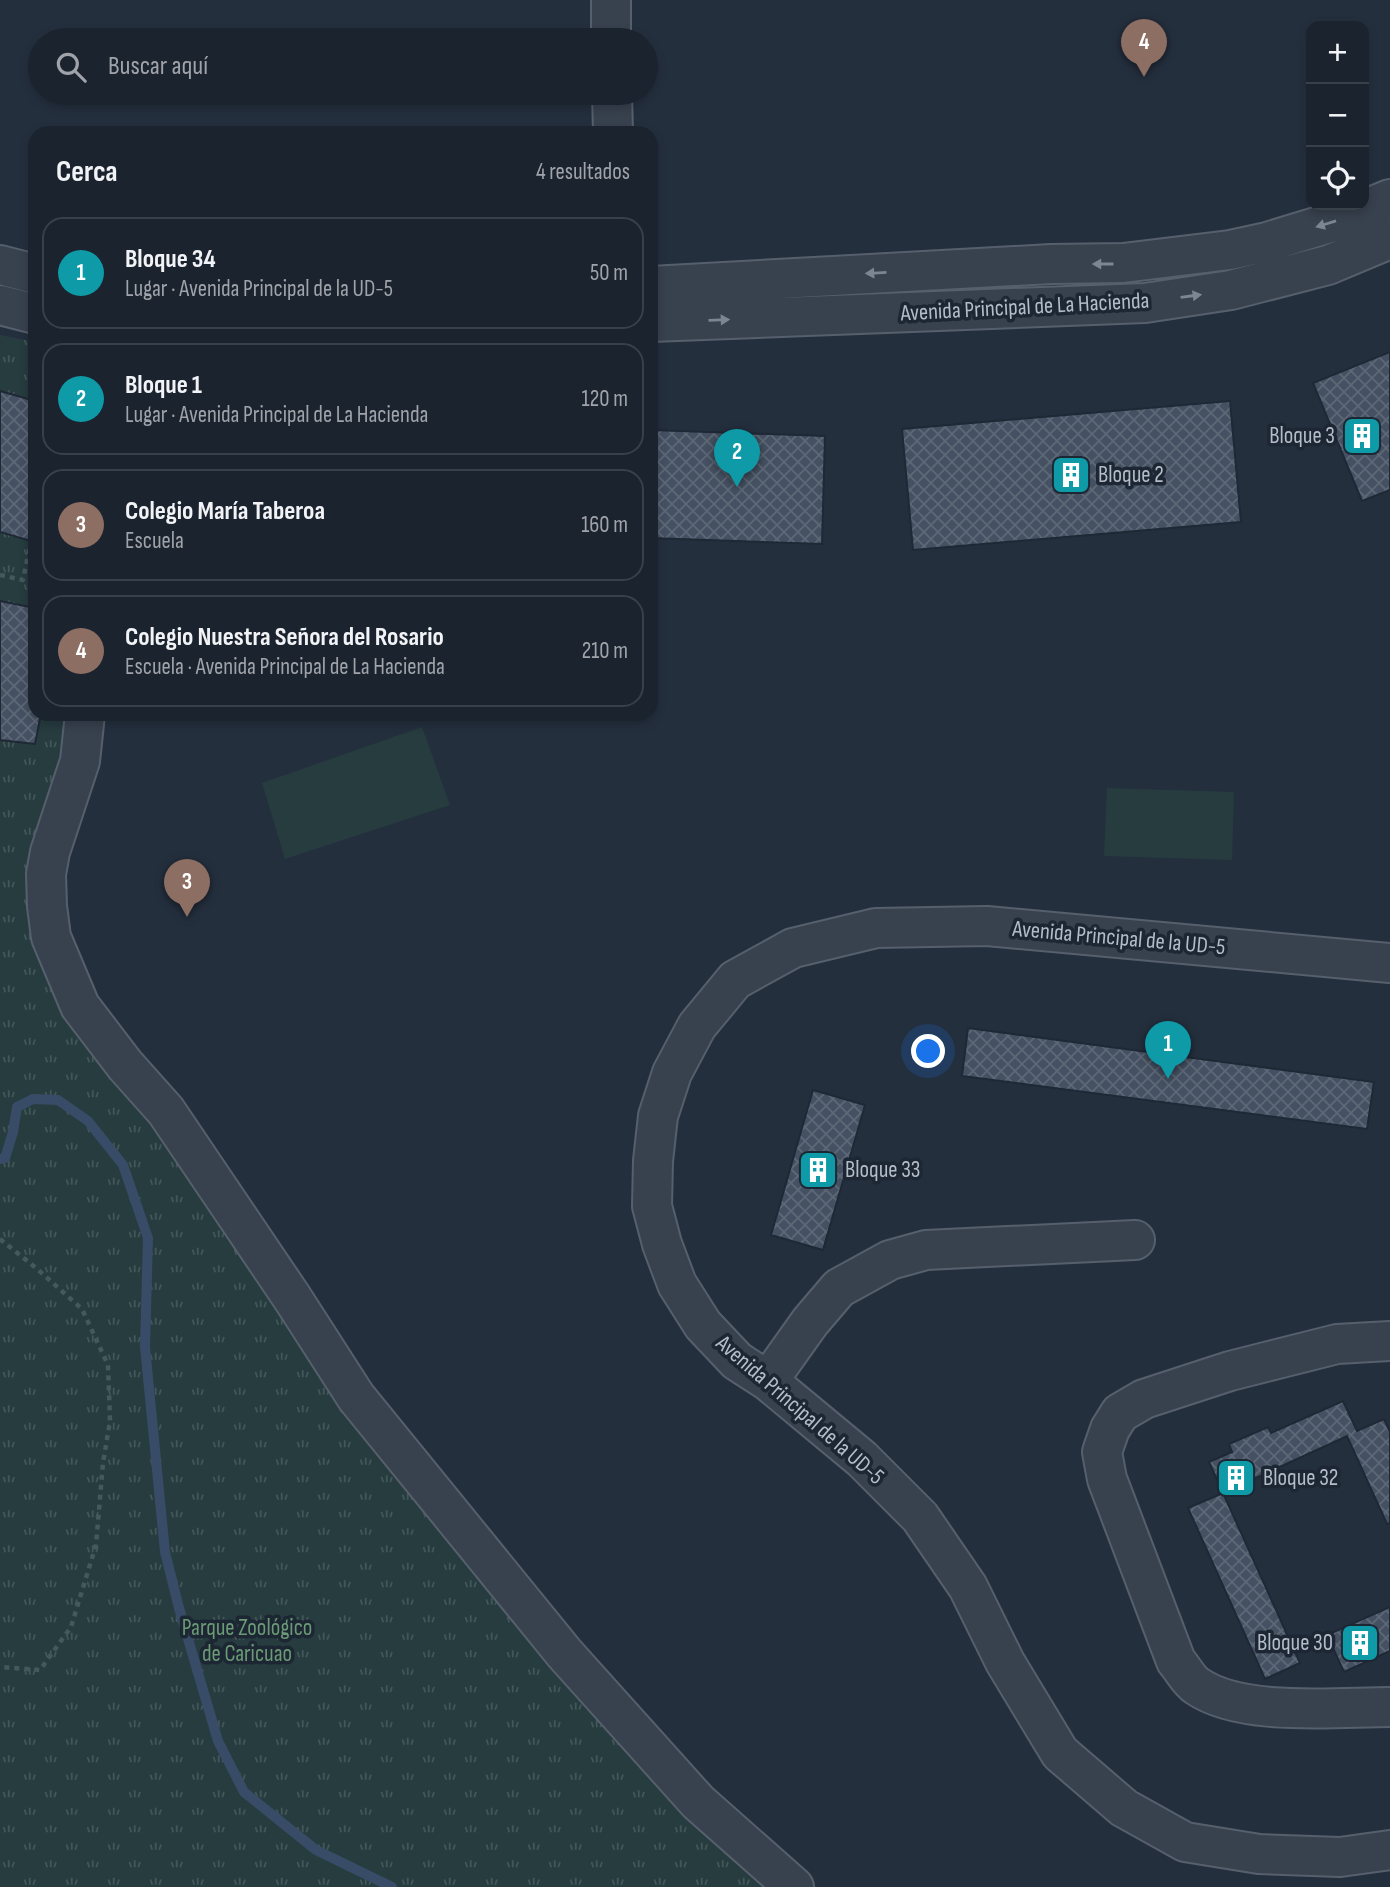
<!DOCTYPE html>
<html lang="es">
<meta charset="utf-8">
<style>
body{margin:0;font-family:"Sofia Sans Condensed",sans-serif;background:#242b36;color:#f1f3f6}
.controls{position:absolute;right:21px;top:21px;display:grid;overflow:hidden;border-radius:14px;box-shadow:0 4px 10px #0003}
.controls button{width:63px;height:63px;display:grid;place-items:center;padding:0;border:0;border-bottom:2px solid #39404a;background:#1b232e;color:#f1f3f6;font:35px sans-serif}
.you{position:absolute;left:929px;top:1052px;width:24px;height:24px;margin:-18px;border:5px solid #fff;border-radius:50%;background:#1a73e8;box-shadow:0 0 0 10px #1a73e833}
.badge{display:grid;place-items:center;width:46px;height:46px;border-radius:50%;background:#0b8043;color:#fff;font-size:23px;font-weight:700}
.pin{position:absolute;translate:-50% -58px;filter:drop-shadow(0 2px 4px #0008)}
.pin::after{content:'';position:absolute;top:37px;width:24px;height:21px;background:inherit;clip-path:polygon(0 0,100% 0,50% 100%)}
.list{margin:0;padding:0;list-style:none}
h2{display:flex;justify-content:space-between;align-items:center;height:91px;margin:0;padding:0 28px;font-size:30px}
h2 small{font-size:23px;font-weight:400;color:#a0a4aa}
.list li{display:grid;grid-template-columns:46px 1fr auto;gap:21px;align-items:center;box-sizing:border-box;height:112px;margin:0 14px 14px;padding:0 14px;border:2px solid #39404a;border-radius:21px}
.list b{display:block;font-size:26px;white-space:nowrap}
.list p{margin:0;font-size:23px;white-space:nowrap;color:#a0a4aa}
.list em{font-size:23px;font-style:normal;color:#a0a4aa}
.icon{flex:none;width:38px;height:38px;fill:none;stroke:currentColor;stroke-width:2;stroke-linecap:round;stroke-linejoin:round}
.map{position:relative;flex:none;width:1390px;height:1887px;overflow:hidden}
.search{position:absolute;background:#1b232e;box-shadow:0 4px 10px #0003;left:28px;top:28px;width:630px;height:77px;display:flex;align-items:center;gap:18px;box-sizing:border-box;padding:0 24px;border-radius:38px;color:#a0a4aa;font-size:26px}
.panel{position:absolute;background:#1b232e;box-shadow:0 4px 10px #0003;left:28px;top:126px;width:630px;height:595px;border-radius:21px}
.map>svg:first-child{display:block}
.grass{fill:url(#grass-tufts)}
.garden{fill:#263c3f}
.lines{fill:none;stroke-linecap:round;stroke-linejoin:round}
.stream{stroke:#394c67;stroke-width:10}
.building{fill:url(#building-cross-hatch);stroke:#1f2835;stroke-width:2}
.minor-casing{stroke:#565f6c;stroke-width:42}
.path{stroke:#44595c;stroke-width:4.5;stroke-dasharray:5 5;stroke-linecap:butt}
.minor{stroke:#38414e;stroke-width:38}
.oneway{fill:#7c8592}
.labels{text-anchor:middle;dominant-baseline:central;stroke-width:7;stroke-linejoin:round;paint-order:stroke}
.street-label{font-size:23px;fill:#b4bcc9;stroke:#1d2633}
.poi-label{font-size:23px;fill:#b4bcc9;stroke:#1d2633;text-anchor:start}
.park-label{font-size:23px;fill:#6b9a76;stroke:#1d2633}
</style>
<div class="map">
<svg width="1390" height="1887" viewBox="0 0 1390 1887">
<defs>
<pattern id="grass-tufts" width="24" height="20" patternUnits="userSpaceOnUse" patternTransform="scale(1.75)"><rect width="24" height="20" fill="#263c3f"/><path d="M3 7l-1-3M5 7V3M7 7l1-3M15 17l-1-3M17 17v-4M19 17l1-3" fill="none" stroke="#435659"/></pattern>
<pattern id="building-cross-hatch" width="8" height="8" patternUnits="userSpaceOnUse" patternTransform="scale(1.75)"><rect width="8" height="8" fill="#455162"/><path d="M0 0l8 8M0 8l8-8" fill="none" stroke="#5d6877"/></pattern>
</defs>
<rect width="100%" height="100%" fill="#242f3e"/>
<!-- grass -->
<path class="grass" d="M0 335 35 342V714H83L54 936 159 1114 572 1651 817 1887H0Z"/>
<!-- garden -->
<path class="garden" d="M422 727 450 805 285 859 262 783Z
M1107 788 1234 792 1232 860 1104 856Z"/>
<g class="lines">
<!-- stream -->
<path class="stream" d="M0 1159 5 1158 13 1132 17 1107 33 1099 58 1100 88 1121 123 1165 148 1238 145 1347 165 1552 179 1608 218 1741 244 1792 316 1850 392 1887"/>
</g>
<!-- building -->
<path class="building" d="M1390 352V490L1362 501 1313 383Z
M0 391 35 401V529L31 541 0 532Z
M1230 401 1241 522 913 550 902 429Z
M651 430 825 436 822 544 651 538Z
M0 601 35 608V714H41L35 744 0 740Z
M968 1028 1374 1082 1367 1129 962 1076Z
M813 1090 865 1105 823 1250 771 1235Z
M1343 1401 1357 1431 1384 1419 1390 1432V1523L1387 1524 1347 1436 1223 1493 1209 1462 1232 1452 1229 1444 1268 1427 1271 1433Z
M1223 1493 1300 1663 1265 1679 1188 1508Z
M1390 1607V1651L1344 1672 1327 1635Z"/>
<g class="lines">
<!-- minor casing -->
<g class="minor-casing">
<path id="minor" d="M611 0V40
M612 93 613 133
M0 265 35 274
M651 286 1051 264 1123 263 1230 250 1267 242 1339 220 1390 199
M0 305 35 314
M651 322 1145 303 1231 290 1328 265 1390 239
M85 714 80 761 50 852 46 874 47 906 51 937 80 1006 125 1065 166 1111 293 1299 356 1397 565 1654 698 1802 794 1887
M1390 963 987 926 876 928 793 948 735 980 697 1026 672 1073 658 1116 653 1161 652 1206 662 1244 677 1284 703 1325 737 1361 768 1381 862 1459 920 1517 968 1587 1005 1662 1060 1753 1124 1808 1185 1842 1259 1854 1340 1857 1390 1850
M1390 1341 1337 1344 1230 1371 1144 1399 1120 1413 1110 1429 1102 1452 1107 1479 1176 1661C1183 1669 1189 1681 1197 1686 1242 1717 1336 1707 1390 1707
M768 1381 810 1322 839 1288 890 1260 926 1250 1135 1240"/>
</g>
<!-- path -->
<path class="path" d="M0 575 23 580 31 541
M0 1239 36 1268 82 1309 108 1365 110 1421 103 1463 96 1545 71 1627 40 1670 0 1667"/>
<!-- minor -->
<use href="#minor" class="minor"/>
</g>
<!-- one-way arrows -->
<defs><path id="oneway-solid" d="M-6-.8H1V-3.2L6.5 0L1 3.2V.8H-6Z" transform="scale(1.75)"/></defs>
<g class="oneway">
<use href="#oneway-solid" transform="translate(1326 224) rotate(163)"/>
<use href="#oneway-solid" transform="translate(1103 264) rotate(180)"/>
<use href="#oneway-solid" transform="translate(876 273) rotate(177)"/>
<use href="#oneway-solid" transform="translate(1191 296) rotate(-8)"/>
<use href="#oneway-solid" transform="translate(719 320) rotate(-2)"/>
</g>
<!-- icons -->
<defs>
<g id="building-square" transform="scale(2.0125)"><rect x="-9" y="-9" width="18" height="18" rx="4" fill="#0f9aa8" stroke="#1d2633"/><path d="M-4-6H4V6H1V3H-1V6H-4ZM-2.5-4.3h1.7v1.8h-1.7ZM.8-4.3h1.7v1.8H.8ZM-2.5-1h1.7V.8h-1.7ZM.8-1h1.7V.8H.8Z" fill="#fff"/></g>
</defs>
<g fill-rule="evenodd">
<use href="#building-square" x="1362" y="436"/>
<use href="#building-square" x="1071" y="475"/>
<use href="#building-square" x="818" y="1170"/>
<use href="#building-square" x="1236" y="1478"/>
<use href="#building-square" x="1360" y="1643"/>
</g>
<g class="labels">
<!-- street labels -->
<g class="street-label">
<text transform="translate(1025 307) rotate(-3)">Avenida Principal de La Hacienda</text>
<text transform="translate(1119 938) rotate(5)">Avenida Principal de la UD-5</text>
<text transform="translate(800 1410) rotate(41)">Avenida Principal de la UD-5</text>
</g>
<!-- poi labels -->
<g class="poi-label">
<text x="1335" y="436" text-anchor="end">Bloque 3</text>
<text x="1098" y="475">Bloque 2</text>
<text x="845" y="1170">Bloque 33</text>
<text x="1263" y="1478">Bloque 32</text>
<text x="1333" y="1643" text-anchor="end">Bloque 30</text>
</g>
<!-- park labels -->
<g class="park-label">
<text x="247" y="1628">Parque Zoológico<tspan x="247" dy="26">de Caricuao</tspan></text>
</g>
</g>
</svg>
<div class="controls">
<button>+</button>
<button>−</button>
<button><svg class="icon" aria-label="locate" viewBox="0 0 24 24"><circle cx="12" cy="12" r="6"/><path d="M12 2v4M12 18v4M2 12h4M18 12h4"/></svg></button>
</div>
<div class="you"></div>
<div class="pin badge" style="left:1168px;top:1079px;background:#0f9aa8">1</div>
<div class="pin badge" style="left:737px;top:487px;background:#0f9aa8">2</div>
<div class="pin badge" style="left:187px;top:917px;background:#8d6e63">3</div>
<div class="pin badge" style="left:1144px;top:77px;background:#8d6e63">4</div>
<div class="search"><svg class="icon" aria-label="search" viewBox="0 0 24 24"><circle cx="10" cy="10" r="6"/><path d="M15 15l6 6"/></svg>Buscar aquí</div>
<section class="panel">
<h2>Cerca<small>4 resultados</small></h2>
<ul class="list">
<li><span class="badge" style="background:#0f9aa8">1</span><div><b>Bloque 34</b><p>Lugar · Avenida Principal de la UD-5</p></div><em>50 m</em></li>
<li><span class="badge" style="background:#0f9aa8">2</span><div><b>Bloque 1</b><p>Lugar · Avenida Principal de La Hacienda</p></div><em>120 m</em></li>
<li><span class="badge" style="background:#8d6e63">3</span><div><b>Colegio María Taberoa</b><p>Escuela</p></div><em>160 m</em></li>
<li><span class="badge" style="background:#8d6e63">4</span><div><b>Colegio Nuestra Señora del Rosario</b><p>Escuela · Avenida Principal de La Hacienda</p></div><em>210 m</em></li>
</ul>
</section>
</div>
